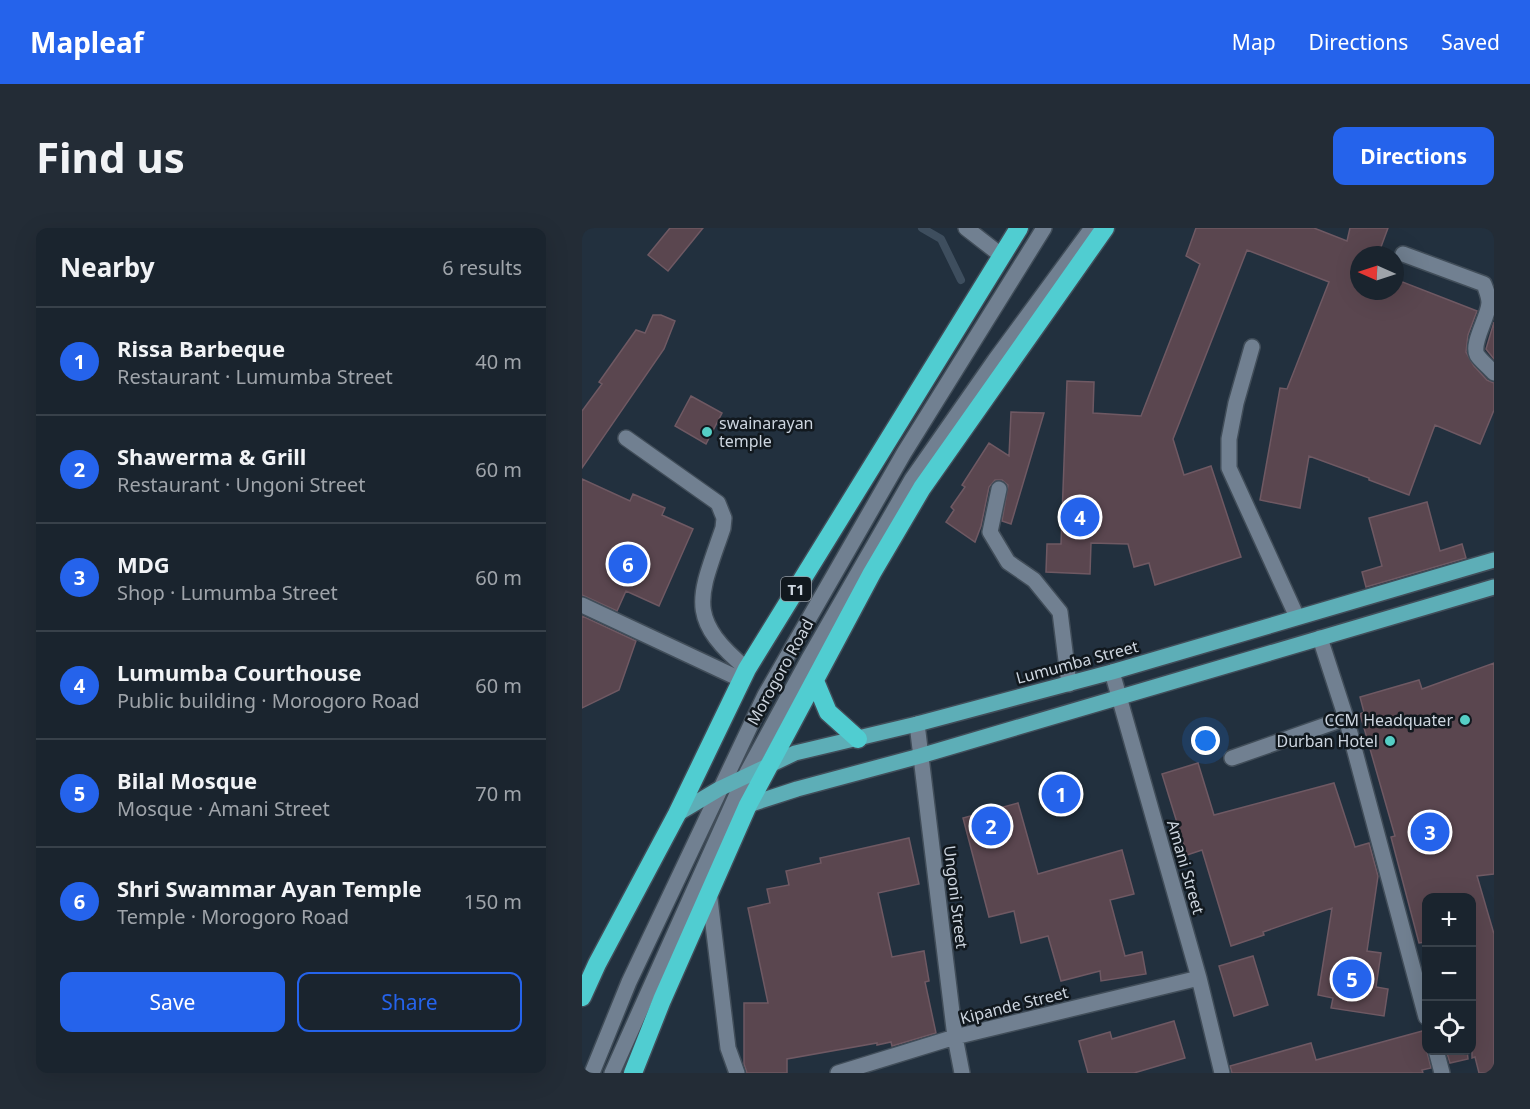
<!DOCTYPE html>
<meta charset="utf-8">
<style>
body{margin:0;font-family:"Noto Sans",sans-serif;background:#232c36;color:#f1f3f6}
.controls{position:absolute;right:18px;bottom:18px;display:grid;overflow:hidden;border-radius:12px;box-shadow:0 6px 24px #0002}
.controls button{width:54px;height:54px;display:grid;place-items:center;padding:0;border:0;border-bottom:2px solid #38414a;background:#1a242e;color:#f1f3f6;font:30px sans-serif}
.compass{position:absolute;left:768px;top:18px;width:54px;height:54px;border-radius:50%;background:#1a242e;box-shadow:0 6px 24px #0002;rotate:273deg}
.you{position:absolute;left:624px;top:513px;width:21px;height:21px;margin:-15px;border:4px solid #fff;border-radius:50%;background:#1a73e8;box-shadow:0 0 0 9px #1a73e833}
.badge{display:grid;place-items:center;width:39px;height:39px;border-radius:50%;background:#2563eb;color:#fff;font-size:20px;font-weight:700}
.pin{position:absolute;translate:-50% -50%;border:3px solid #fff;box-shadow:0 2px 6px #0006}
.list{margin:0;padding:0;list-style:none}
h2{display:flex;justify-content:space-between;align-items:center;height:78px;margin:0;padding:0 24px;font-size:26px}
h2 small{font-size:20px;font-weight:400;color:#9fa4aa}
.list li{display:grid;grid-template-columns:39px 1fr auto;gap:18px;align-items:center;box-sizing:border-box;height:108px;padding:0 24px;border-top:2px solid #38414a}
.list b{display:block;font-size:22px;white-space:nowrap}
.list p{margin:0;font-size:20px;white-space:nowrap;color:#9fa4aa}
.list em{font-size:20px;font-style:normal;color:#9fa4aa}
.actions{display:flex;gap:12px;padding:18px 24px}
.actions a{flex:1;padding:14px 0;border:2px solid #2563eb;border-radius:12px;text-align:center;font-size:21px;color:#2563eb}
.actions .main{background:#2563eb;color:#fff}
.icon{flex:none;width:33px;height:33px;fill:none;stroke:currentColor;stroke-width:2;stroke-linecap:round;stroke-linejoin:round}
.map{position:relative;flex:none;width:912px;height:845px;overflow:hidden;border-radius:12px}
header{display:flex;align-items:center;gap:36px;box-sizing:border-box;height:84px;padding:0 30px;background:#2563eb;color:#fff}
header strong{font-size:28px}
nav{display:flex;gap:33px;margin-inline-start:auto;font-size:21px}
.intro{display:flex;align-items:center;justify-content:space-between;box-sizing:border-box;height:144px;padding:0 36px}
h1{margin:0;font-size:42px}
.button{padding:15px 27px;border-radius:12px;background:#2563eb;color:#fff;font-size:21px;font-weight:700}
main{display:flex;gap:36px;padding:0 36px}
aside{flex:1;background:#1a242e;border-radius:12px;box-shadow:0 6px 24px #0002}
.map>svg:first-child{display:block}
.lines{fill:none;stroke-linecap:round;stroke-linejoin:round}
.stream{stroke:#3e4e5e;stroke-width:8}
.building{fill:#5a464f;stroke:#6f5963;stroke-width:1.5}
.minor-casing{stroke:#414d59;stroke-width:18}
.major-casing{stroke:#414d59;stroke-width:18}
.highway-casing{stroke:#414d59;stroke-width:21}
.minor{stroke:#718091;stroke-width:15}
.major{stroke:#5daeb7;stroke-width:15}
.highway{stroke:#50cdd1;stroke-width:18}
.poi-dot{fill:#55cec5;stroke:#11181e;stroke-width:2}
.labels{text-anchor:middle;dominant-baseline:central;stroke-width:5;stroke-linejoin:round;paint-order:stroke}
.shield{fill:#11181e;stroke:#959ca5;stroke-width:1.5}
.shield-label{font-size:15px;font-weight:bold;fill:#cdd5df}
.poi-label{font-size:16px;fill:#cdd5df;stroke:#11181e;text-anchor:end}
.street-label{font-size:16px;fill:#cdd5df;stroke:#11181e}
</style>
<header>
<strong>Mapleaf</strong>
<nav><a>Map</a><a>Directions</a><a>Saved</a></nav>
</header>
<div class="intro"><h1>Find us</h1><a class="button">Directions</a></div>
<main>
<aside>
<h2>Nearby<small>6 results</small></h2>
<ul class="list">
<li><span class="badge">1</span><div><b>Rissa Barbeque</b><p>Restaurant · Lumumba Street</p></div><em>40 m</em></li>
<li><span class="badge">2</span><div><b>Shawerma &amp; Grill</b><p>Restaurant · Ungoni Street</p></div><em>60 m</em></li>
<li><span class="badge">3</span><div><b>MDG</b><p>Shop · Lumumba Street</p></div><em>60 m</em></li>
<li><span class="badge">4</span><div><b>Lumumba Courthouse</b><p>Public building · Morogoro Road</p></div><em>60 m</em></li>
<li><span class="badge">5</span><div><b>Bilal Mosque</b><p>Mosque · Amani Street</p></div><em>70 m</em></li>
<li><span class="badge">6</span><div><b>Shri Swammar Ayan Temple</b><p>Temple · Morogoro Road</p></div><em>150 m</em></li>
</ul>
<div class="actions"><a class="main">Save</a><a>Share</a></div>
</aside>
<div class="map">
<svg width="912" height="845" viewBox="0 0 912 845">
<rect width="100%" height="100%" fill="#22303e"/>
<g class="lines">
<!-- stream -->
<path class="stream" d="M340 0 359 11 379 52"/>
</g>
<!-- building -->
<path class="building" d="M88 0H121L86 43 66 27Z
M614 0H732L765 13 768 0H806L796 27H777V63H813V51L895 83 886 107 884 124 892 138 905 152 912 155V182L898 216 853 197 827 267 787 252V250L727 228 718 280 678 272 698 160 705 161 747 54 665 22 591 211 602 247 629 238 659 329 573 357 567 335 552 339 546 316 509 315 508 346 464 344 465 316H479L485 153 512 154 511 185 559 188 618 36 604 28Z
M71 87H79L93 93 82 121 0 240V183L20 156 17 154 54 102 63 105Z
M912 94V131L904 121Z
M109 168 140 185 124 216 93 198Z
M429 184 462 185 429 296 420 293 426 257 420 252H413L407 259 399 298 393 314 364 294 372 282 369 279 383 259 380 257 407 215 427 228Z
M0 251 48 273 51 266 83 280 80 287 111 301 77 378 44 363 35 383 0 367Z
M845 274 858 323 880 316 884 330 784 359 780 344 800 338 787 290Z
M0 388 54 413 37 462 0 480Z
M912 435V646L895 648 912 706V845H897L893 829 890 830V669H844V714L837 715 809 609 813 608 778 486 782 484 778 469 837 452 840 461Z
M616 535 632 587 752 555 773 619 787 615 796 648 785 723 799 725 794 759 806 761 802 788 749 780 751 770 736 767 750 680 681 704 682 707 649 718 620 622 605 627 580 546Z
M436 575 456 646 540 622 552 666 528 672 543 728 560 724 564 746 519 753 518 743 479 753 466 708 439 715 432 683 407 689 381 590Z
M327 610 337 656 296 665 310 729 342 723 347 753 343 754 354 805 310 818 309 814 295 817V815L205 831V845H165L162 836V775H186L166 680 188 675 185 661 207 657 204 643 239 635 238 630Z
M671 728 686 777 652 788 637 738Z
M592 793 603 830 552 845H506L497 813 528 804 530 811Z
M844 802 845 824 849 840 840 842 841 845H650L648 838 729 815 734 832Z
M864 822H885L886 831 868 835Z"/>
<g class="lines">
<!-- minor casing -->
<g class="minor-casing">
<path id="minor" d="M384 0 420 28
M821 26 902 56C904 62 907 68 907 75 906 90 889 115 895 127 899 133 907 139 912 145
M670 119 654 175 647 211V240L715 389
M44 210 136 275 142 290 141 300C118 368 102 389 165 441
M417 261 408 304 426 334 452 352 478 384 487 456
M0 377 160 452
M738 410 764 490 844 789
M530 444 617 750 640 845
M335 496 373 809 380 845
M650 530 764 490
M127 663 146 820 155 845
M854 822 860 845
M10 845 47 754 183 467 322 225 462 0
M30 845 163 548 226 432 330 251 413 132 510 0
M256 845 373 809 617 750"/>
</g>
<!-- major casing -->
<g class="major-casing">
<path id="major" d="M166 577 215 561 338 528 912 359
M95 586 137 561 213 525 335 496 530 444 912 332"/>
</g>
<!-- highway casing -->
<g class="highway-casing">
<path id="highway" d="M233 453 246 484 276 511
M0 769 15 736 95 586 165 441 437 0
M51 845 80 772 166 577 290 345 340 260 523 0"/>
</g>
<!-- minor -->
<use href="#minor" class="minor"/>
<!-- major -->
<use href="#major" class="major"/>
<!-- highway -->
<use href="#highway" class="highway"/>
</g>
<!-- markers -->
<g class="poi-dot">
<circle cx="125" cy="204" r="6"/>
<circle cx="883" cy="492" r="6"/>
<circle cx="808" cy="513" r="6"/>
</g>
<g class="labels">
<!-- shield labels -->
<rect class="shield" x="199" y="349" width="30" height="24" rx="4.5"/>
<g class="shield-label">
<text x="214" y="361">T1</text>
</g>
<!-- poi labels -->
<g class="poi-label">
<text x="137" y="195" text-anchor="start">swainarayan<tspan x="137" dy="18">temple</tspan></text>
<text x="871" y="492">CCM Headquater</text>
<text x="796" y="513">Durban Hotel</text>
</g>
<!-- street labels -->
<g class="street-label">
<text transform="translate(495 434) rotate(-15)">Lumumba Street</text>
<text transform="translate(198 444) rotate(-61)">Morogoro Road</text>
<text transform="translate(604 639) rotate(74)">Amani Street</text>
<text transform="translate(374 669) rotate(83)">Ungoni Street</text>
<text transform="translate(432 777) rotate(-14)">Kipande Street</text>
</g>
</g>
</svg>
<div class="controls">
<button>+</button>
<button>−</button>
<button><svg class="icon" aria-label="locate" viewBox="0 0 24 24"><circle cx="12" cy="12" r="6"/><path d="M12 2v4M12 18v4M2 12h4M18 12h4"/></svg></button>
</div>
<svg class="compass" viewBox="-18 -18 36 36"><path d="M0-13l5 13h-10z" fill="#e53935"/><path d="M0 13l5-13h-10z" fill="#9fa4aa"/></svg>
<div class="you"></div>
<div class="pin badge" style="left:479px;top:566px">1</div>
<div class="pin badge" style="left:409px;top:598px">2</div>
<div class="pin badge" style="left:848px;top:604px">3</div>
<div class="pin badge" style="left:498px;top:289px">4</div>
<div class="pin badge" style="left:770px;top:751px">5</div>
<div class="pin badge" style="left:46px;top:336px">6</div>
</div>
</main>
